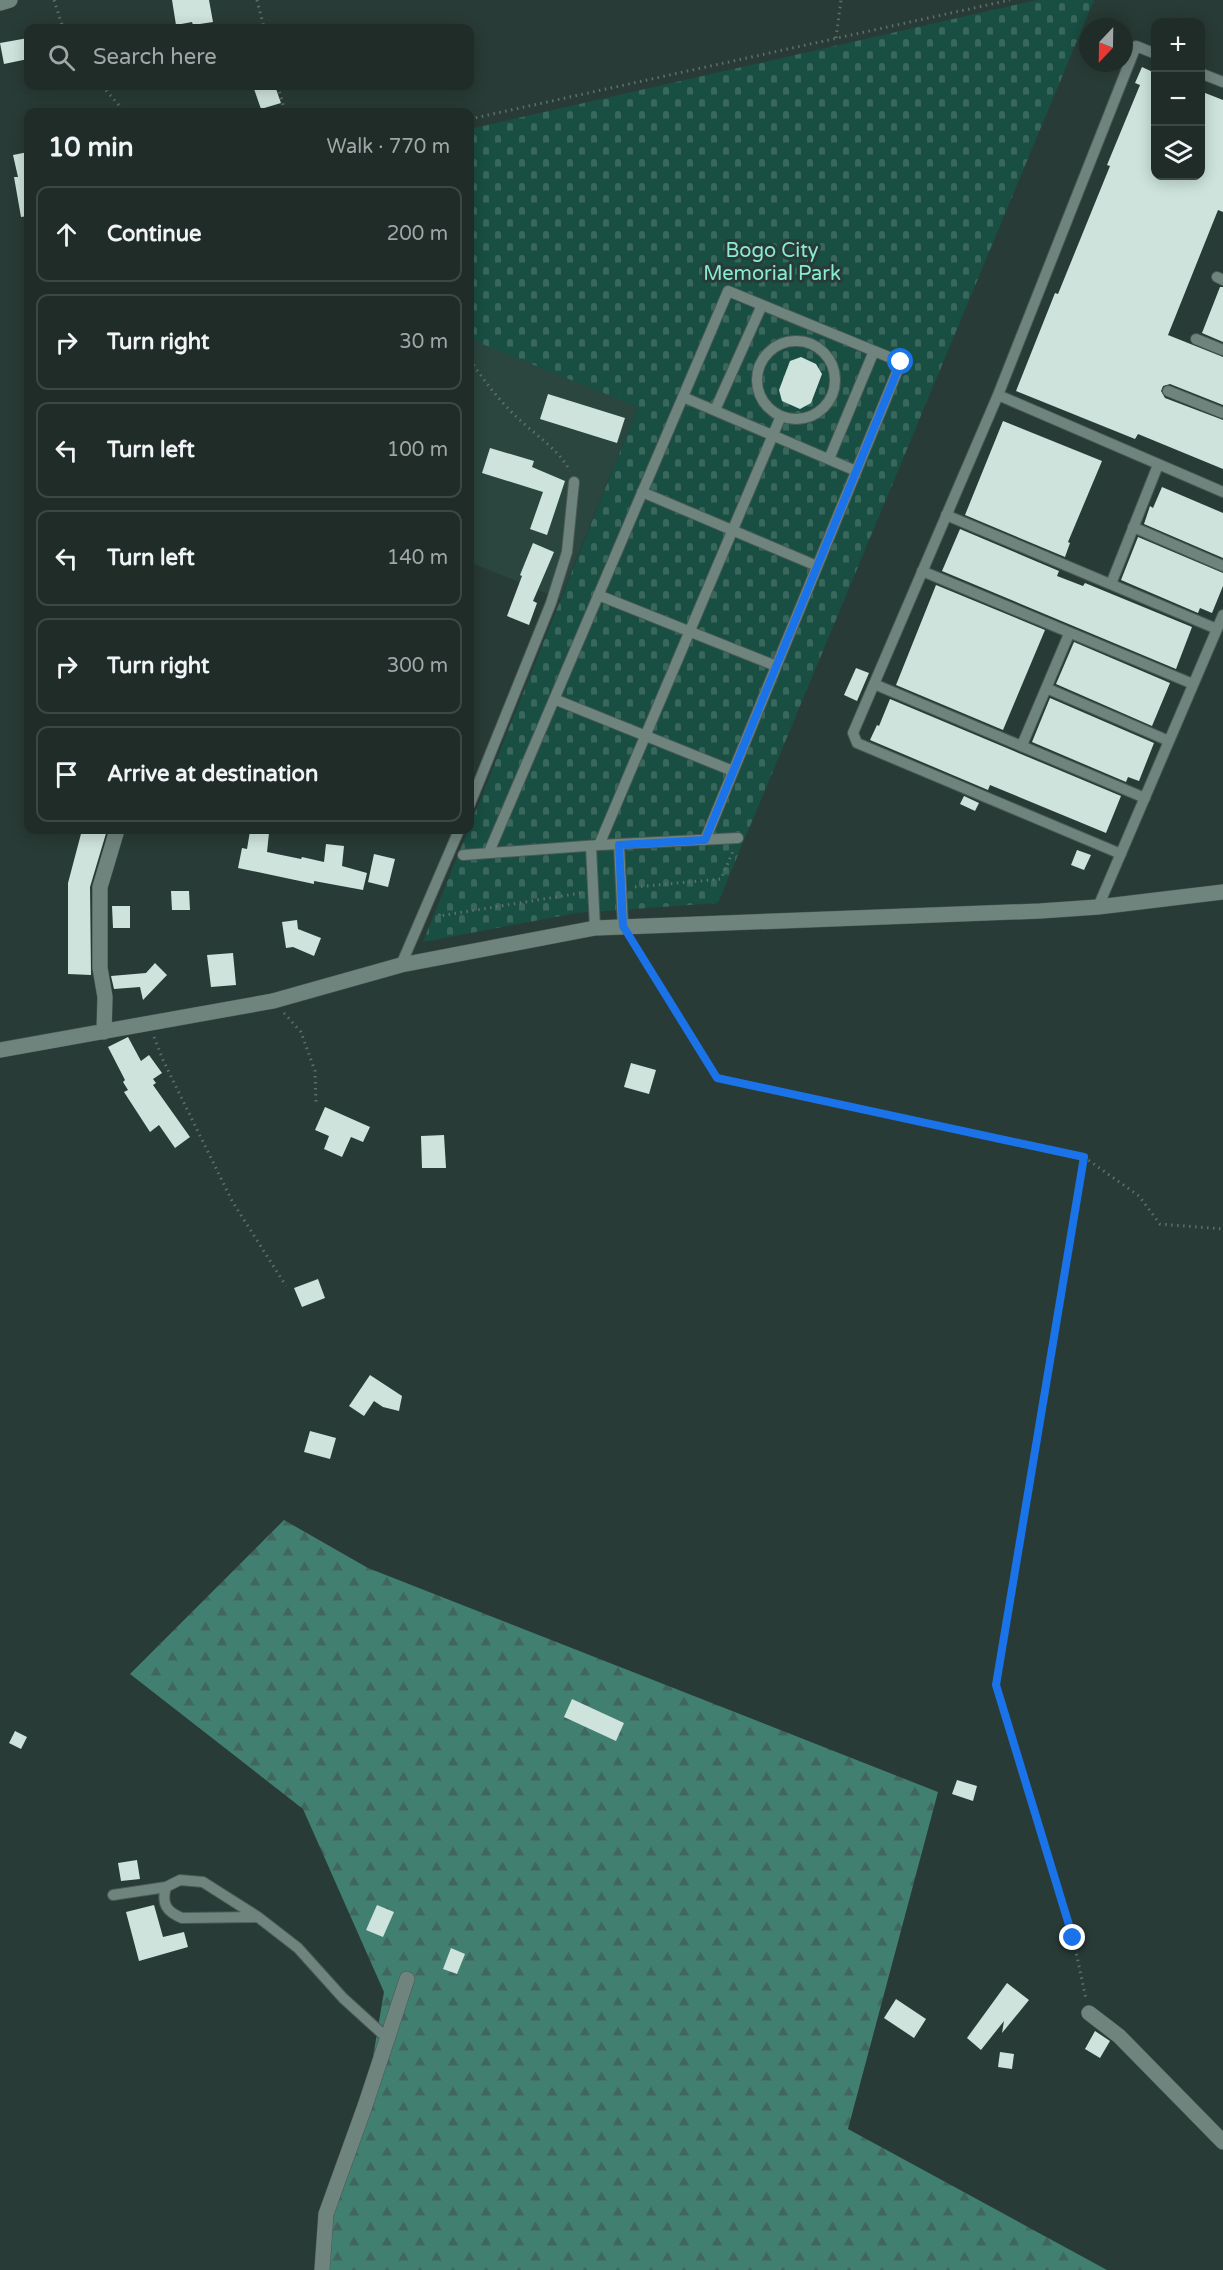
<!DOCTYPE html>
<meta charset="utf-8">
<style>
body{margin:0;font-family:"Varela Round",sans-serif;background:#273430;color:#f1f3f6}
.controls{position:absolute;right:18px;top:18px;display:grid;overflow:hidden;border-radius:12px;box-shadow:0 3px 15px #0003}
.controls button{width:54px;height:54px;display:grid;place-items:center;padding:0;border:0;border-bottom:2px solid #3c4845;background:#1f2c28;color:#f1f3f6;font:30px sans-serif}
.compass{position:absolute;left:1079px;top:18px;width:54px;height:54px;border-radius:50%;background:#1f2c28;box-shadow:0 3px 15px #0003;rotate:202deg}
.stop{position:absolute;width:18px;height:18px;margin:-14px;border:4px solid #1a73e8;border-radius:50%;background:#fff}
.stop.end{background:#1a73e8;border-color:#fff;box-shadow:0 2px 6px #0008}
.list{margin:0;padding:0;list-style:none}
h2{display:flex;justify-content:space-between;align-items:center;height:78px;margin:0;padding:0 24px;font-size:26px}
h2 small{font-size:20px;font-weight:400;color:#a1a7a8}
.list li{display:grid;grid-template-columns:39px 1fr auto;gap:18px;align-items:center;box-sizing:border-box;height:96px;margin:0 12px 12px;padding:0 12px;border:2px solid #3c4845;border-radius:12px}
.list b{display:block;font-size:22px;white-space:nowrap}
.list em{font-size:20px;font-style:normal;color:#a1a7a8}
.icon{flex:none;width:33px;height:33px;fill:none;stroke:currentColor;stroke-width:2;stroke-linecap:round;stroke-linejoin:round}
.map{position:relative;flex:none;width:1223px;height:2270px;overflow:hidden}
.search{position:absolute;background:#1f2c28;box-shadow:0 3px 15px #0003;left:24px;top:24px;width:450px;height:66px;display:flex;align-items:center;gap:15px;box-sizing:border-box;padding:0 21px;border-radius:12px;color:#a1a7a8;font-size:22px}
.panel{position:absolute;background:#1f2c28;box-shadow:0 3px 15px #0003;left:24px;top:108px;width:450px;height:726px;border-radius:12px}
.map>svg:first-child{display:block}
.built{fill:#2b463f}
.forest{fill:url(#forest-firs)}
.cemetery{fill:url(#cemetery-stones)}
.building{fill:#cde3dc}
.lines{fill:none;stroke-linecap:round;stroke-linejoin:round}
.service-casing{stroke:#4a5955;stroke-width:12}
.minor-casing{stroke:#4a5955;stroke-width:16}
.tertiary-casing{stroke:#4a5955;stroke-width:16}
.path{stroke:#5f6f6a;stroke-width:3;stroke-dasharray:1.5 4.5;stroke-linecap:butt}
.service{stroke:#70847e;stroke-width:10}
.minor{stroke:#70847e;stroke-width:15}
.tertiary{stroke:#70847e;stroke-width:15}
.route{stroke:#1a73e8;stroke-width:8}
.labels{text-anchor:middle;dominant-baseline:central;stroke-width:6;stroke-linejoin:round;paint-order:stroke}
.park-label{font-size:20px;fill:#8aead2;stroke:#293b36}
</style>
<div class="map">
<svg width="1223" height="2270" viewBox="0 0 1223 2270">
<defs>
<pattern id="forest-firs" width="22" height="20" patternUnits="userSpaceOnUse" patternTransform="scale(1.5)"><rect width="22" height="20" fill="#417f70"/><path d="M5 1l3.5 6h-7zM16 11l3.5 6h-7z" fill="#40665d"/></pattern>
<pattern id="cemetery-stones" width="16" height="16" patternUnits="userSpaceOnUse" patternTransform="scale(1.5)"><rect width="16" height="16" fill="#194e42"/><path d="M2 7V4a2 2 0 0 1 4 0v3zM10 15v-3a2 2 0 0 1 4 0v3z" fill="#39675c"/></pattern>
</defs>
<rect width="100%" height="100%" fill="#293b36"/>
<!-- built -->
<path class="built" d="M474 340 638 407 560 599 470 562V352Z"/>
<!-- forest -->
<path class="forest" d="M284 1520 368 1568 938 1792 848 2129 1107 2270H323L324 2233 363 2116 384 1992 303 1809 130 1674Z"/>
<!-- cemetery -->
<path class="cemetery" d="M1037 0H1094L718 903 577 913 423 942 638 407 470 339V129Z"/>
<!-- building -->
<path class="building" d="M172 0H209L213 22 193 25 192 22 176 25Z
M28 38V59L4 64 0 43Z
M1142 67 1155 73V176H1200V91L1223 100V212L1218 210 1168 335 1223 357V405L1170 384 1163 386 1161 391 1165 398 1223 420V469L1138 434 1135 439 1016 391 1055 293 1058 294 1110 166 1107 165 1140 85 1135 83Z
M253 86H275L281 103 261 109Z
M28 152V216L21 217 14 177H18L13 155Z
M1220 287H1223V342L1202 333Z
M801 357 816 364 822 374 811 403 800 409 782 401 779 390 790 361Z
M548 394 625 418 617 443 540 419Z
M1003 421 1102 461 1068 542 1070 543 1065 557 965 515Z
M490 448 534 461 532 467 565 481 547 535 530 529 543 492 482 473Z
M1162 487 1223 513V558L1144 524 1150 506 1153 508Z
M960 529 1059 571 1057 576 1083 586 1085 583 1192 627 1176 669 942 571Z
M1138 537 1223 573V586L1212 613 1200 608 1198 613 1121 580Z
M533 543 554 552 533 601 537 603 529 625 507 616 522 576 520 575Z
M936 585 1045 630 1003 730 896 685Z
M1074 642 1170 683 1152 726 1056 684Z
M856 668 869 673 857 701 844 695Z
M1050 698 1154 743 1139 781 1128 777 1126 782 1032 742Z
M890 699 1121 796 1106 833 990 785 988 790 870 740 877 725 879 726Z
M964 796 979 803 975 811 960 804Z
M82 830H107L90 887 91 975 68 974V883Z
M250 831 269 833 267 852 301 859 302 857 324 862 326 844 344 846 342 866 367 873 363 890 314 881V884L238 868 242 848 247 849Z
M1077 850 1091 855 1084 870 1071 865Z
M374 854 395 859 388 887 368 882Z
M171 891H189L190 910H172Z
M112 906H130V928H113Z
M297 920 298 929 321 938 314 956 293 947 286 948 282 922Z
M233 953 236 985 211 987 207 955Z
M155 963 167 975 143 1000 140 987 114 989 111 976 146 973Z
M128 1037 141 1061 149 1055 162 1073 153 1079 156 1083 153 1085 190 1137 175 1148 159 1125 150 1132 124 1092 128 1090 123 1082 125 1080 108 1047Z
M631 1063 656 1070 649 1094 624 1087Z
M325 1107 370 1127 363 1142 351 1137 342 1157 324 1149 329 1136 315 1130Z
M444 1135 446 1168H422L421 1136Z
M318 1279 325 1298 302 1307 294 1288Z
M370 1375 402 1396 399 1411 383 1407 374 1401 364 1416 349 1406Z
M310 1431 336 1438 330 1459 304 1452Z
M572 1699 624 1723 616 1741 564 1717Z
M15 1731 27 1737 21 1749 9 1743Z
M957 1780 977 1786 973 1801 952 1794Z
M137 1860 140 1879 121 1881 118 1863Z
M154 1905 163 1937 184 1932 188 1947 139 1961 126 1912Z
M377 1905 394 1912 383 1937 366 1930Z
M451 1948 465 1954 457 1974 443 1969Z
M1007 1983 1029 2000 1002 2033 1004 2021 981 2050 967 2038Z
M896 1999 926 2019 914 2038 884 2018Z
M1095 2031 1110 2041 1100 2058 1085 2049Z
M1000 2052 1014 2054 1012 2069 998 2067Z"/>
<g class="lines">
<!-- service casing -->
<g class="service-casing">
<path id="service" d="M1200 73 1223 82
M1217 277 1223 280
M1196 339 1223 350
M757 380a39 39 0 1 1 78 0a39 39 0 1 1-78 0Z
M1168 391 1223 413
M998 395 1223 492
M683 397 856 471
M715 410 762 305
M829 459 874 351
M642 492 817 566
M946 515 1217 629
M1133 527 1223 566
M922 571 1193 684
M1111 584 1158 465
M598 595 776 666
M874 684 1145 798
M1046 688 1169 741
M554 699 733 771
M1022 745 1069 634
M470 804 551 603 567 552 574 482
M599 845 781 416
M619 845 623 926
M591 847 595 928
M489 852 728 291 901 362 705 840
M1121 854 857 743 853 733 998 395 1136 46 1156 54
M463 855 599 845 738 838
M1098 907 1223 615
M401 965 459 830
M113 1895 166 1887
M258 1917 182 1918C167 1912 161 1904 166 1887L180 1880 203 1882 258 1917 298 1948 343 1998 387 2038"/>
</g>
<!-- minor casing -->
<g class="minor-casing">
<path id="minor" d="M104 1032 105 997 100 968V887L117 830
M0 1050 273 1001 401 965 595 928 1040 911 1098 907 1223 892
M1089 2013 1119 2036 1223 2142
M322 2270 326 2214 365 2106 407 1979"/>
</g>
<!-- tertiary casing -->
<g class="tertiary-casing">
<path id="tertiary" d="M0 3 10 0"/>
</g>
<!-- path -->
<path class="path" d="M54 0 63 28
M257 0 264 28
M836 38 841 0
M102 86 125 112
M278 86 285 112
M470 119 1010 0
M470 360C485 382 501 403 521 421 538 437 559 450 570 471
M635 887 721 879 733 851
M440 914 439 916 581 893
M633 943 717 1078 1084 1157 1139 1196 1160 1224 1223 1229
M284 1013 301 1032 315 1071 316 1102
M154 1037 163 1060 232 1201 286 1286
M1084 1157 996 1685 1073 1938 1086 1999"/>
<!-- service -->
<use href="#service" class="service"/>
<!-- minor -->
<use href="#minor" class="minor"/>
<!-- tertiary -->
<use href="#tertiary" class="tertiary"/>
</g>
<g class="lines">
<!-- route -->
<path class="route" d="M901 362 705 840 619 845 623 926 717 1078 1084 1157 996 1685 1073 1938"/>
</g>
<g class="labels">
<!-- park labels -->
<g class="park-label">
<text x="772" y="251">Bogo City<tspan x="772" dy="23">Memorial Park</tspan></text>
</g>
</g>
</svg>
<div class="controls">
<button>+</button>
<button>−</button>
<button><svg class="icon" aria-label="layers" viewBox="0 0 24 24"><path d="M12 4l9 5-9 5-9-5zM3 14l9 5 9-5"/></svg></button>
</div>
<svg class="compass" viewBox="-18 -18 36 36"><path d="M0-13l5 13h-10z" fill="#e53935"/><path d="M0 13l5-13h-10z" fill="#a1a7a8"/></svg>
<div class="stop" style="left:901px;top:362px"></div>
<div class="stop end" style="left:1073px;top:1938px"></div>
<div class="search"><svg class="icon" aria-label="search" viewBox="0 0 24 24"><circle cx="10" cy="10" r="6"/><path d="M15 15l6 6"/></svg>Search here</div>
<section class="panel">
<h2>10 min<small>Walk · 770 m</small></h2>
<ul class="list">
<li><svg class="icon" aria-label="ahead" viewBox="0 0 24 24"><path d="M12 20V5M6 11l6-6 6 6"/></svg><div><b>Continue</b></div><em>200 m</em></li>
<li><svg class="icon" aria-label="right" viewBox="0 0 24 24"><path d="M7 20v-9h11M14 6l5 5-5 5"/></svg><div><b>Turn right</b></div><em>30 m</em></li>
<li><svg class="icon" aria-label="left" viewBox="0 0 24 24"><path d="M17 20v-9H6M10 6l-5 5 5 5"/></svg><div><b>Turn left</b></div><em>100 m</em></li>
<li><svg class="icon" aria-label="left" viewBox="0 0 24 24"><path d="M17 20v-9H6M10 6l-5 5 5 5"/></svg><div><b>Turn left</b></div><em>140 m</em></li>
<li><svg class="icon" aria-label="right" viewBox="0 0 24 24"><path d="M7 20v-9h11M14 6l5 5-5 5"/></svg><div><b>Turn right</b></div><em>300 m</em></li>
<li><svg class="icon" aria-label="arrive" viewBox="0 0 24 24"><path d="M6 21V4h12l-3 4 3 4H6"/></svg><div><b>Arrive at destination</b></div></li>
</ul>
</section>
</div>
